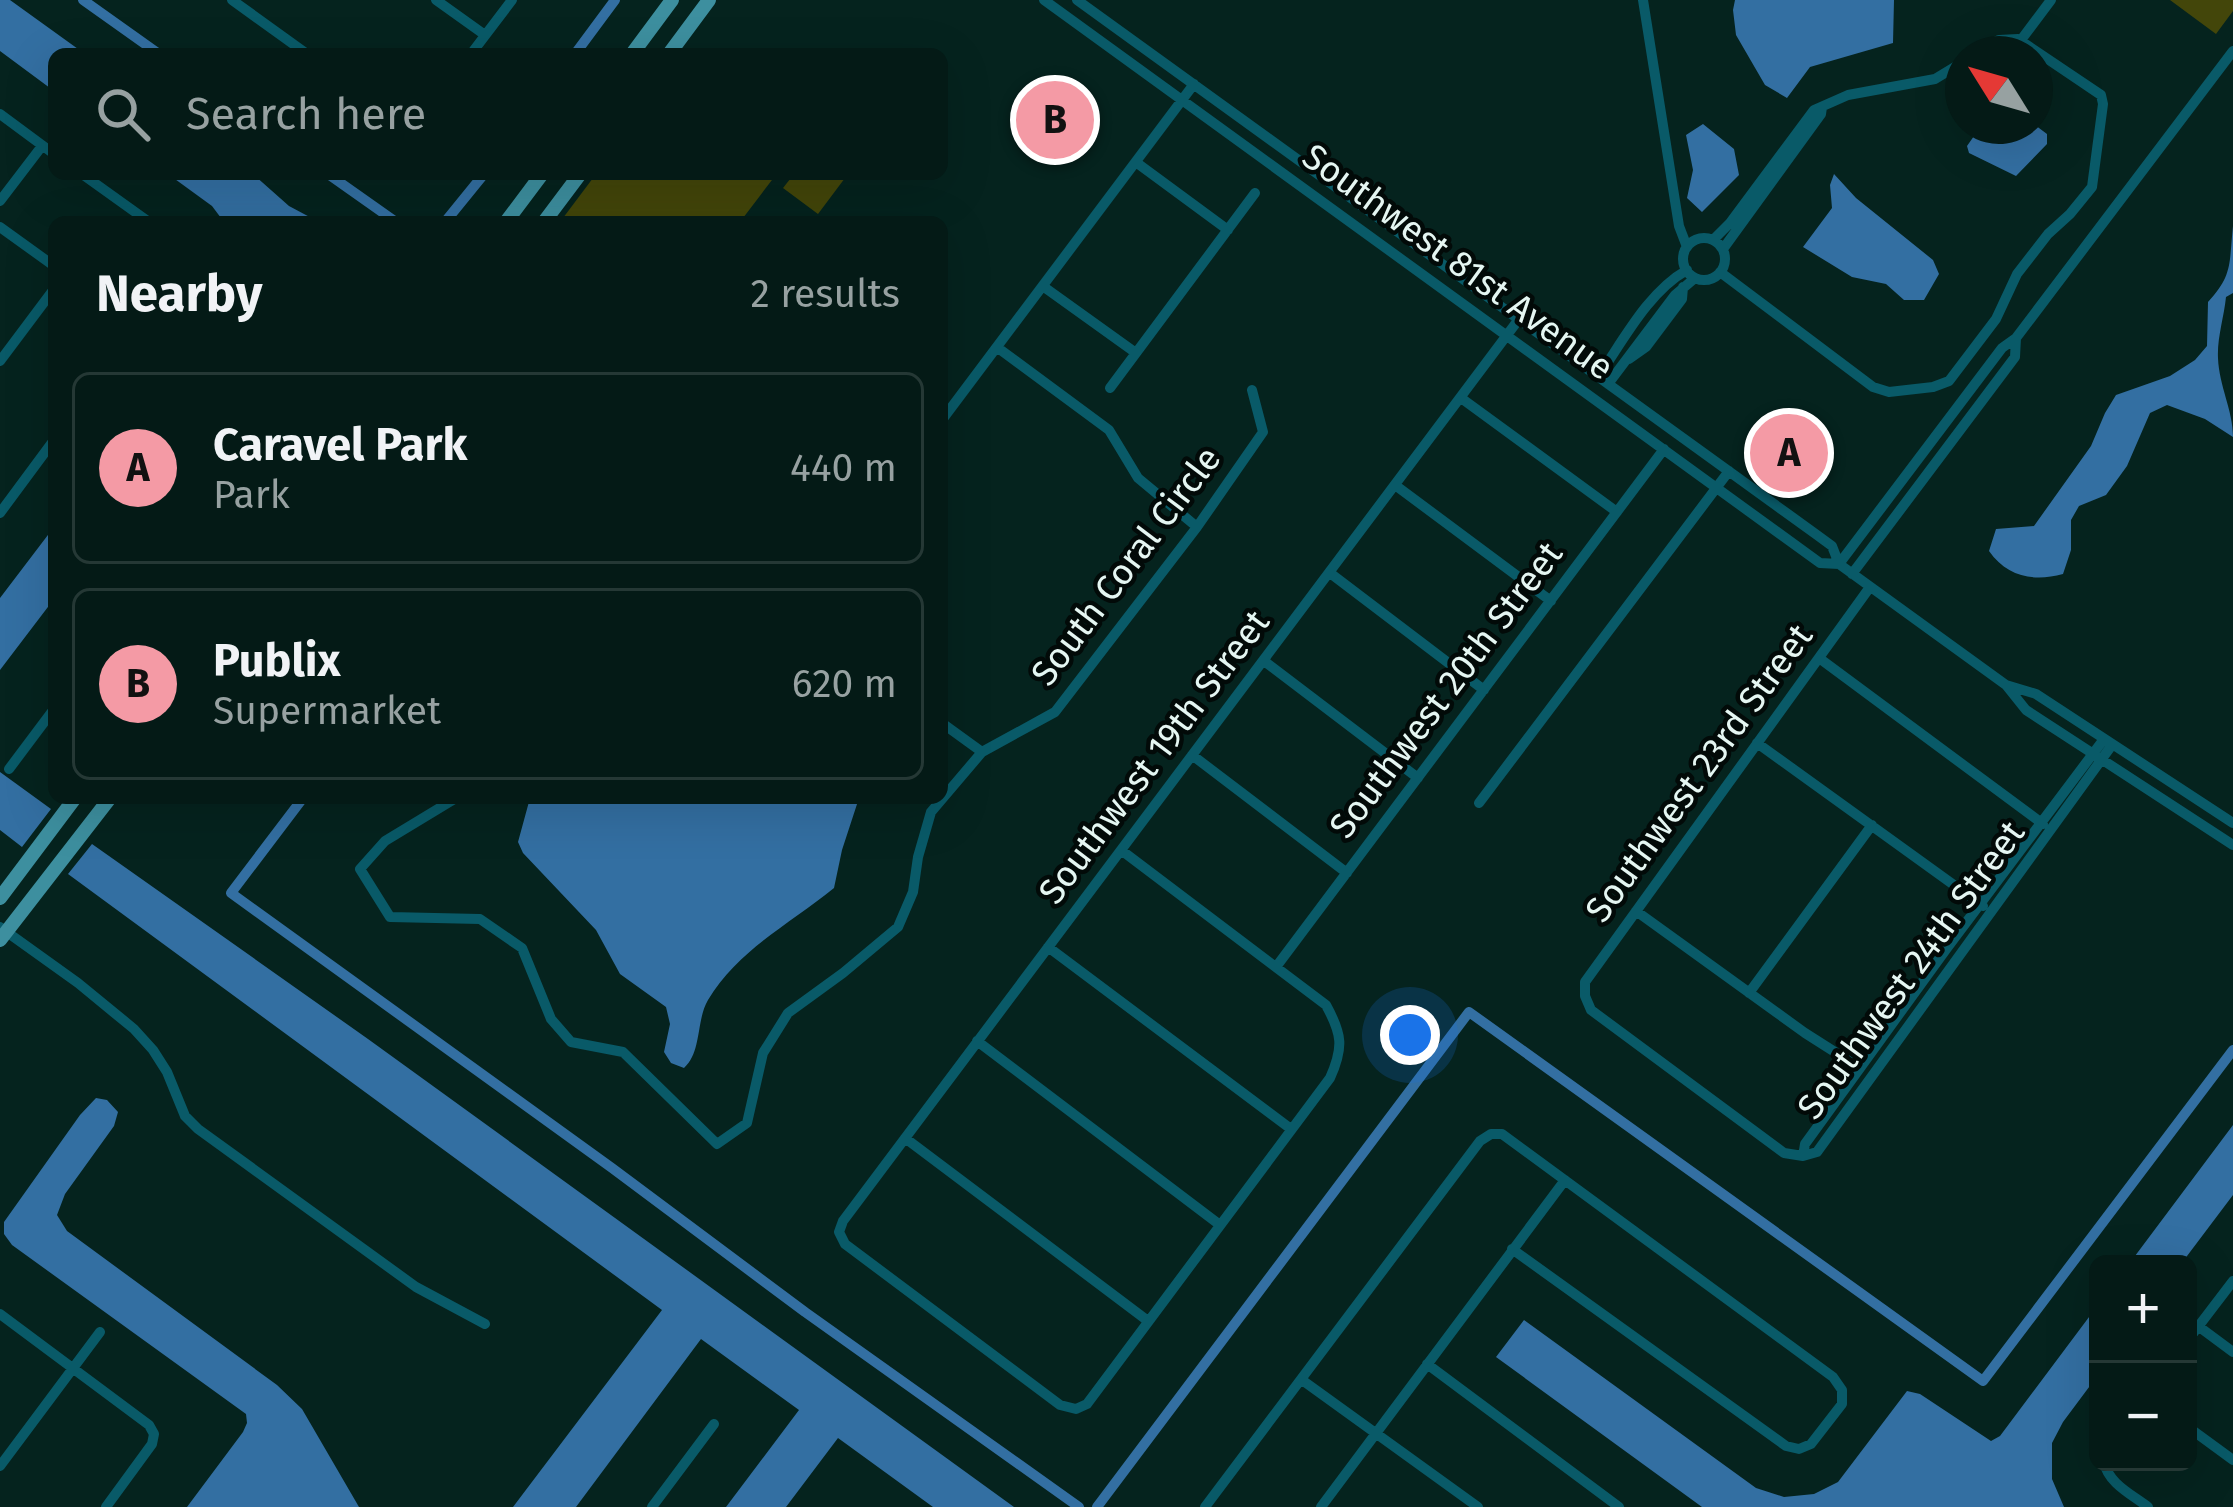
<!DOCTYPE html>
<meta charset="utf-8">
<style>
body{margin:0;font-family:"Fira Sans",sans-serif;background:#122723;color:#f1f3f6}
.controls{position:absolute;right:36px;bottom:36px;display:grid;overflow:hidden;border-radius:18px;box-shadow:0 12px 48px #0002}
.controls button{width:108px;height:108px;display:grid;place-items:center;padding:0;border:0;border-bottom:3px solid #253835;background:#041a16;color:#f1f3f6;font:60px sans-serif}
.compass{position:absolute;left:1945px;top:36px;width:108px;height:108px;border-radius:50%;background:#041a16;box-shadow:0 12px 48px #0002;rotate:307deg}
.you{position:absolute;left:1410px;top:1035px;width:42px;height:42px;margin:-30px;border:9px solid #fff;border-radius:50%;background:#1a73e8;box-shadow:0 0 0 18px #1a73e833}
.badge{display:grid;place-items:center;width:78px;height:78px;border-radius:50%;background:#f49aa5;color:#111;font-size:39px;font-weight:700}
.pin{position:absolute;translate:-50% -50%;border:6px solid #fff;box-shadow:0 3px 12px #0006}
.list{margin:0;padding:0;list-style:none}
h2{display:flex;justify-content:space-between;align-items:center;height:156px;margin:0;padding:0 48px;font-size:51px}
h2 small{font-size:39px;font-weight:400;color:#97a1a1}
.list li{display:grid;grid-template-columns:78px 1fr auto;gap:36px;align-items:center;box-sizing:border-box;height:192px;margin:0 24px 24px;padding:0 24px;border:3px solid #253835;border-radius:18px}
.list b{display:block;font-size:45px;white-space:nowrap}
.list p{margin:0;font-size:39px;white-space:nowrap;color:#97a1a1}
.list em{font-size:39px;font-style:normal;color:#97a1a1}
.icon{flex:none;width:66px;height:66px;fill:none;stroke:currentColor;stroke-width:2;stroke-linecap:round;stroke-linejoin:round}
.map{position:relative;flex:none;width:2233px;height:1507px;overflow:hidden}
.search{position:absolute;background:#041a16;box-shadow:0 12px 48px #0002;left:48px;top:48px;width:900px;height:132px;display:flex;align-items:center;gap:30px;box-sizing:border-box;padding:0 42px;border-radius:18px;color:#97a1a1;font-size:45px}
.panel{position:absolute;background:#041a16;box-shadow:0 12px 48px #0002;left:48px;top:216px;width:900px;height:588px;border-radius:18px}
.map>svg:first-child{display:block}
.green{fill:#43460a}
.water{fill:#336fa2}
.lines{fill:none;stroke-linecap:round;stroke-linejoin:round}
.canal{stroke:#336fa2;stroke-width:10}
.minor{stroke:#095a68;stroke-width:10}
.major{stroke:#3d8f9f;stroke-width:14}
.labels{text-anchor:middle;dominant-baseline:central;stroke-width:9;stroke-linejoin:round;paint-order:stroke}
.street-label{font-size:36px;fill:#e5f6f2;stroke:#020a08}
</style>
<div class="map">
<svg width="2233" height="1507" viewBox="0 0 2233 1507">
<rect width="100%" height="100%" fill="#05231e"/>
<!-- green -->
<path class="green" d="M2170 0H2233V11L2216 34Z
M596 174H771L775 176 740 222H560Z
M794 174H848L818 214 783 188Z"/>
<!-- water -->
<path class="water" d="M0 0H10L85 54H54V91L0 51Z
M1735 0H1894L1893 43 1810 67 1787 98 1765 85 1736 35 1733 10Z
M1703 124 1734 149 1739 175 1702 212 1687 198 1693 170 1686 135Z
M2035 125 2047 134V144L2016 176 1969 153 1967 146 1981 126Z
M168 174H253L289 206 319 222H224L212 206Z
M1834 174 1856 198 1933 260 1939 274 1924 300H1904L1886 284 1852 277 1803 247 1832 208 1830 185Z
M2233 226V293L2226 297C2224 317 2217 338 2218 358 2219 386 2233 410 2233 437L2205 419 2167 405 2150 413 2127 466 2106 495 2079 506 2071 520V550L2063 574C2034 582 2007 577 1989 551L1996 529 2034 526 2091 446 2105 413 2116 395 2170 376 2195 360 2207 346 2208 302C2233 275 2229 264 2233 226Z
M54 527V599L0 670V598Z
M0 772 51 809 22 847 0 830Z
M530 798H859L842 850 834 888C790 924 739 949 708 1000 696 1020 702 1052 684 1068L671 1063 664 1052 670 1024 666 1007 620 974 596 930 523 853 518 842Z
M92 844 368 1039 1014 1507H933L838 1438 786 1507H726L799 1410 701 1339 576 1507H513L662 1310 68 874Z
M96 1098 107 1100 118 1112 114 1126 65 1194 57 1215 67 1231 277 1385 302 1409 359 1507H187L243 1432 247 1423 246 1414 12 1245 4 1234V1222L80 1115Z
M2233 1125V1195L2181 1264H2129Z
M2098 1305V1375L2063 1422 2052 1443V1479L2064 1507H1702L1496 1357 1524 1320 1756 1488 1784 1497 1814 1494 1838 1482 1907 1391 1920 1394 1991 1441 2000 1436Z"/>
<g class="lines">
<!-- canal -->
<path class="canal" d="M83 0 159 54
M575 54 615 0
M328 174 396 222
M445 222 484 174
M303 798 231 893 612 1168 805 1312 1079 1507
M1097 1507 1469 1012 1983 1381 2233 1050"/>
<!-- minor -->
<path class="minor" d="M232 0 307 54
M436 0 485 35
M1044 0 1820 563 1839 564
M1077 0 1817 535 1832 546 1839 564 2006 685 2026 710 2233 845
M1643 0 1679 226 1687 247
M2021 40 2051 0
M471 54 512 0
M0 114 54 154
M1137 163 1228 230
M82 174 149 222
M0 201 42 146
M0 227 54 266
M1683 259a21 21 0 1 1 42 0a21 21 0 1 1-42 0Z
M1713 240 1730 223 1814 110 1848 95 1935 79 1963 62
M1723 249 1821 114 1822 107
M1720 272 1873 387 1889 392 1933 387 1949 381 1996 319 2017 274 2048 234 2070 214 2092 187 2103 104 2101 95 2018 39 1999 40 1973 54
M1044 287 1136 353
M998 348 1109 430 1138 478 1197 527
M1629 359 1646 347 1682 299 1683 287
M0 361 54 289
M1598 377C1623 341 1648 292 1687 270
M1608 384 1675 295 1695 278
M1110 388 1255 193
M1461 398 1617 512
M942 420 1194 84
M1395 485 1551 601
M0 513 54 440
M1839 564 2002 348 2016 338 2233 51
M1330 573 1484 690
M1852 574 2015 357 2016 338
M1819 658 2043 824
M1264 661 1418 778
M2006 685 2036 694 2233 823
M942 723 982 752
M1757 743 1983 906
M1192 755 1347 873
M9 769 54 709
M456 798 385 841 360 869 390 917 480 919 522 948 551 1019 571 1042 623 1052 717 1144 747 1123 763 1053 788 1013 843 973 898 927 913 892 918 857 931 812 982 752 1055 712 1197 527 1263 432 1252 390
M1479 803 1729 471
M1121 850 1326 1005C1342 1034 1344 1047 1330 1078L1087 1404 1076 1409 1060 1405 845 1244 839 1232 843 1221 1519 319
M1636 911 1805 1033 1860 1068
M0 927 78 983 134 1029 153 1050 167 1072 185 1116 198 1129 416 1287 485 1324
M1048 947 1291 1129
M1276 967 1664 449
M1749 993 1872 825
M977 1041 1220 1225
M905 1138 1148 1321
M1803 1156 1784 1153 1591 1010 1585 996V982L1870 587
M1803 1156 1817 1152 2112 745
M1803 1156 1805 1144 1947 948 2104 739
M0 1314 149 1425 154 1434 152 1444 106 1507
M2198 1326 2233 1352
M2188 1340 2233 1281
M1427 1364 1619 1507
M1302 1380 1478 1507
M2188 1427 2233 1460
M2104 1462C2108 1483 2131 1494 2148 1507
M0 1466 100 1332
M652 1507 714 1424
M1205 1507 1480 1141 1491 1134H1502L1833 1377 1842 1390V1404L1811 1444 1799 1449 1786 1446 1512 1249
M1321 1507 1565 1180"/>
<!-- major -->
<path class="major" d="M632 54 672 0
M669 54 709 0
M506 222 542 174
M544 222 580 174
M0 898 75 798
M0 940 110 798"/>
</g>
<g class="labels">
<!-- street labels -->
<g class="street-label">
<text transform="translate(1458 262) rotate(36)">Southwest 81st Avenue</text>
<text transform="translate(1126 566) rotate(-53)">South Coral Circle</text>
<text transform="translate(1446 690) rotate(-53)">Southwest 20th Street</text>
<text transform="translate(1154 757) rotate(-53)">Southwest 19th Street</text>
<text transform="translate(1699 773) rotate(-54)">Southwest 23rd Street</text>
<text transform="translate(1911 970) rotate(-54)">Southwest 24th Street</text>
</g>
</g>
</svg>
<div class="controls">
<button>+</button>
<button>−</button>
</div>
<svg class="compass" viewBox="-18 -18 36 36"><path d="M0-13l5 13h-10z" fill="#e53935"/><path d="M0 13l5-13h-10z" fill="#97a1a1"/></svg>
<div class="you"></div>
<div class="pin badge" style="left:1789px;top:453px">A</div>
<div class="pin badge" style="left:1055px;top:120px">B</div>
<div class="search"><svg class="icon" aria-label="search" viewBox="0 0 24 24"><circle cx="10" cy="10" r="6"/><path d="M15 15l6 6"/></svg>Search here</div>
<section class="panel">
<h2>Nearby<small>2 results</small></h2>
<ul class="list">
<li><span class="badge">A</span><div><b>Caravel Park</b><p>Park</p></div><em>440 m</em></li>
<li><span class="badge">B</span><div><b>Publix</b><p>Supermarket</p></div><em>620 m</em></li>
</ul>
</section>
</div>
